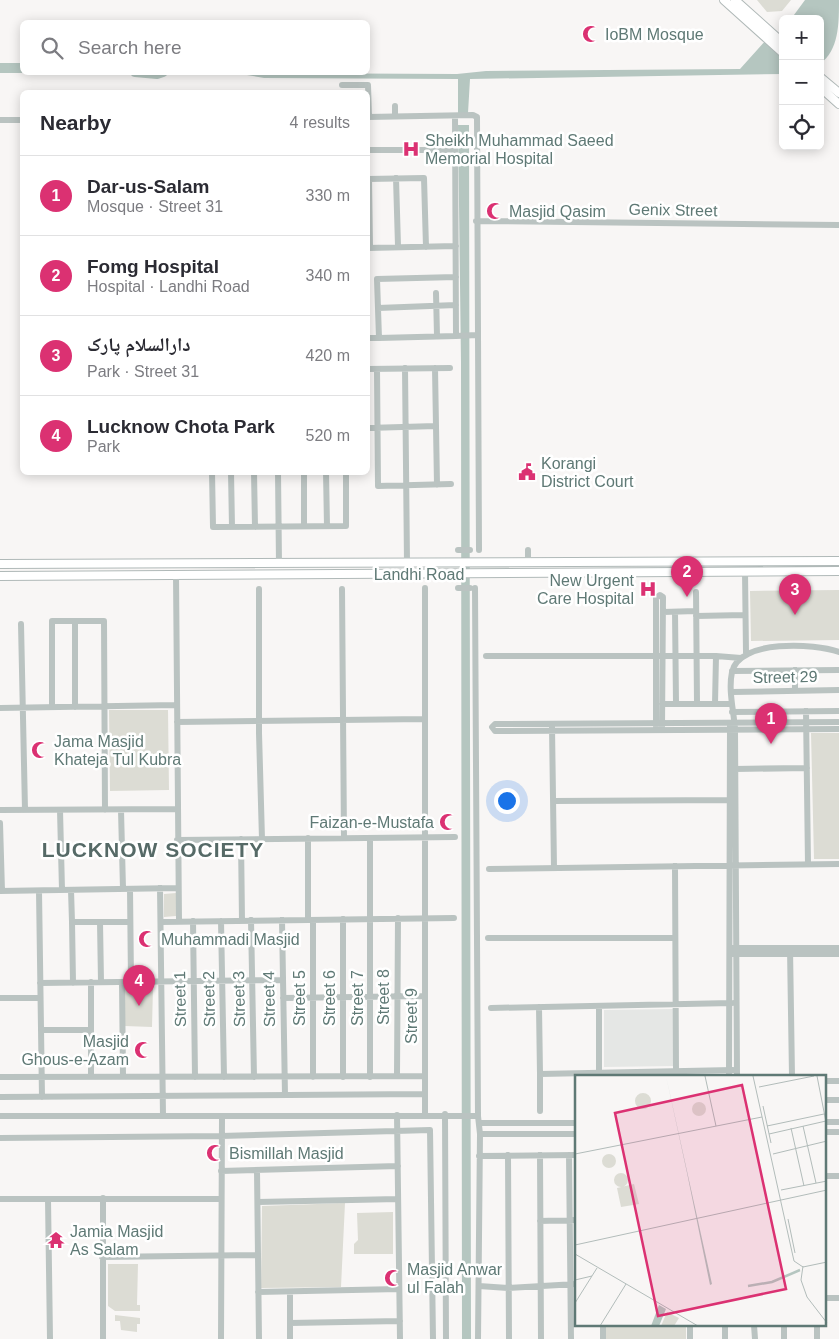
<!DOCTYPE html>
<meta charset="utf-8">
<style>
body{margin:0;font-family:Helvetica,"Noto Naskh Arabic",sans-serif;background:#f7f7f7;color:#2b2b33}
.controls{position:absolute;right:15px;top:15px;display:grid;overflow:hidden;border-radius:8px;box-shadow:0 2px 12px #0003}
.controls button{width:45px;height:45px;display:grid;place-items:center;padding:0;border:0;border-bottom:1px solid #e1e1e2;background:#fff;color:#2b2b33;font:25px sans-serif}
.you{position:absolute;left:506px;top:800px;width:18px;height:18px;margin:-12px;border:4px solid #fff;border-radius:50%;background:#1a73e8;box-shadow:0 0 0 8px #1a73e833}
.badge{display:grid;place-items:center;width:32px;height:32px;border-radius:50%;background:#db3172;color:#fff;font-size:16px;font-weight:700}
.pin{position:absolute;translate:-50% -41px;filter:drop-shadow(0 1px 2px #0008)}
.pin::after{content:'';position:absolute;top:26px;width:18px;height:15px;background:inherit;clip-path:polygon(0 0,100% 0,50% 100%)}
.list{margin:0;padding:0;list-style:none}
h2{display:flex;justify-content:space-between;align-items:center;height:65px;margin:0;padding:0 20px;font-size:21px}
h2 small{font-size:16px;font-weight:400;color:#7c7c81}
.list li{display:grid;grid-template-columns:32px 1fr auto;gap:15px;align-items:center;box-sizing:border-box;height:80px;padding:0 20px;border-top:1px solid #e1e1e2}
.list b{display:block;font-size:19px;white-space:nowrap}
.list p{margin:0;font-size:16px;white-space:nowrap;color:#7c7c81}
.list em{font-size:16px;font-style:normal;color:#7c7c81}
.icon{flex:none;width:28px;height:28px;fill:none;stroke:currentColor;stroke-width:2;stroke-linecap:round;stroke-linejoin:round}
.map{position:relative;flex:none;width:839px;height:1339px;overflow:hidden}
.search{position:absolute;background:#fff;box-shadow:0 2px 12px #0003;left:20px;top:20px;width:350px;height:55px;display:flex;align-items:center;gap:12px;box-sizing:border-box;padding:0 18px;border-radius:8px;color:#7c7c81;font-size:19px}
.panel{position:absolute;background:#fff;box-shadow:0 2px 12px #0003;left:20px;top:90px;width:350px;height:385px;border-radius:8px}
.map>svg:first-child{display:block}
.built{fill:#e5e7e5}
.green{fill:#dcdcd4}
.water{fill:#b5c6c0}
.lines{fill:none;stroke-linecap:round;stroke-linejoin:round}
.river{stroke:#b5c6c0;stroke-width:10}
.major-casing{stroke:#b0b9b8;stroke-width:10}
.minor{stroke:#bac3c1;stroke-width:6}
.major{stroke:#fff;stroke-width:8}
.labels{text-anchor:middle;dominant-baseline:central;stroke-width:5;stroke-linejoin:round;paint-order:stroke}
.poi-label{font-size:16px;fill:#5f7975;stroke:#fff;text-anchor:start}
.street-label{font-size:16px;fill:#5f7975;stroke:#fff}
.district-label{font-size:21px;font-weight:bold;letter-spacing:1px;fill:#566a67;stroke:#fff}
.inset-river{fill:none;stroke:#b5c6c0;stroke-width:2.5}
.inset-road{fill:none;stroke:#b2bcba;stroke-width:1}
.view{fill:#db3172;fill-opacity:0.15;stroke:#db3172;stroke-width:2.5}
.inset-edge{fill:none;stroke:#5f7975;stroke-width:2.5}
</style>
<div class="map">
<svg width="839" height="1339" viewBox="0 0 839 1339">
<rect width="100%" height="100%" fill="#f8f6f5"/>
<!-- built -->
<path class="built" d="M674 1009V1066L604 1067V1010Z"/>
<!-- green -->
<path class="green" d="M757 0H791L782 11 767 12Z
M839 590V640L751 641 750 591Z
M109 710H168L169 790 110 791Z
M811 733H839V859H814Z
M176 893V916L164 917V894Z
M125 981H148L153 987 152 1027 125 1026Z
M345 1203 341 1287 261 1288 262 1206Z
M393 1212V1254H354V1244L358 1240 357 1213Z
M108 1264H138L137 1305H140V1311H115L108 1306Z
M115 1315 140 1318V1324H137V1332L121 1330 120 1321H115Z
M686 1325V1339H606V1326Z"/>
<!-- water -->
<path class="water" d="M805 0H839C839 24 839 50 820 64V19H791Z
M766 40 783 55V74L470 79 468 113H458V79L264 78 235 73 457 74 486 71 740 69Z
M458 125H469L471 1339H462L461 362Z"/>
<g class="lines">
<!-- river -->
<path class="river" d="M0 68H22
M135 72 157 74 163 72"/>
<!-- major casing -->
<g class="major-casing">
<path id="major" d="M724 0 783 53
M735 0 783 43
M820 77 839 93
M820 87 839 104
M0 564 839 561
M0 576 839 571"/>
</g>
<!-- minor -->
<path class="minor" d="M342 85H368L369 117
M395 106V116
M368 117 473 115 477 117 479 550
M0 120H22
M368 150H455
M396 178 398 246
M368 179 424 178 426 247
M369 179 370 247
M476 221 839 225
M368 248 456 246
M436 293 437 336
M378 308 456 305
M456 336 477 335
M368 338H379L377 279 456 277
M379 338 456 336 455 116
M405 368 407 563
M435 368 437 485
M368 369 450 368
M377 369 378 486 451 484
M368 428 436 426
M212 472 213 527 346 526V472
M231 472 232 527
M254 472 255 527
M278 472 279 563
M304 472V526
M326 472 327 526
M458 550H470
M528 550V563
M745 572 746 653
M176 575 179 921
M458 588H470
M475 588 478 1116
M259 589V733L262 839
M342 589 344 838
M696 592 697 703
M663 612 696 611
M675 612 676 703
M696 616 745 615
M75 621V707
M21 624 25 810
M486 656H716L741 658
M732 671 839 670
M795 690V670
M732 692 839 690
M662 704H732
M715 704 716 656
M52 707V621H104L105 810
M0 708 176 705
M806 711 808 864
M732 712 839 711
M177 722 425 719
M839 722 495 724 492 727 495 731 839 729
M656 726V598L660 595 663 597 662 727
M552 727 554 868
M735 769 807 768
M553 801 732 800
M0 810 177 809
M60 810 62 890
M121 810 123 889
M0 823 2 891
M308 838V920
M370 838V1077
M241 839 242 921
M177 840 455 837
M675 866 676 1072
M489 869 839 864
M160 888 163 1116
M130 889 131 982
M71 890 72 922H130
M0 891 178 888
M39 891 42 1097
M343 919V1077
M251 920 254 1077
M282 920 285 1095
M193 921 195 1077
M221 921 224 1077
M72 922 73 983
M100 922 101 982
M161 922 454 918
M488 938H675
M733 948H839
M790 948 792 1076
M733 954H839
M91 982V1077
M122 982 123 1077
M40 983 283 980
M0 998H40
M283 998 425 996
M599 1006V1073
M539 1007 540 1074 733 1070
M491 1008 732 1003
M41 1030H91
M540 1074V1111
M397 1076 398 918
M729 1076 730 726
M737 1076 735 730C734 711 728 691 732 672 739 639 815 643 839 652
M0 1077 425 1076
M313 1077V920
M825 1081H839
M0 1097 425 1094
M825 1100H839
M445 1114 446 1339
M397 1115 400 1339
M425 1115V588
M0 1116H478L480 1134 478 1339
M825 1122H839
M479 1123H576
M825 1132H839
M480 1134H576
M0 1138 221 1136 430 1130 433 1339
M508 1155 509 1339
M540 1155 541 1339
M569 1155 571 1339
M479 1156 576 1155
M221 1171 398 1166
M257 1171 259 1339
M825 1176H839
M0 1199H221
M48 1199 50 1339
M258 1202 398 1199
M540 1221 576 1220
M102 1257 258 1255
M479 1286 508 1288 576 1284
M258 1292 399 1289
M290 1292V1339
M825 1298H839
M290 1323 400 1321
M690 1325V1339
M725 1325V1339
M754 1325 755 1339
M784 1325V1339
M817 1325V1339
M103 1339V1198
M221 1339 222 1117
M603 1339V1325"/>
<!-- major -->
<use href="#major" class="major"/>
</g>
<!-- icons -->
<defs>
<g id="mosque-bare" transform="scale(1.35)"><path d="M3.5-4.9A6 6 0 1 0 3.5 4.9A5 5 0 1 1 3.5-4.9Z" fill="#db3172" stroke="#fff" stroke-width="2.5" paint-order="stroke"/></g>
<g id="hospital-bare" transform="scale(1.35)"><path d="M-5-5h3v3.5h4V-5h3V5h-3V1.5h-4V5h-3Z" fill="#db3172" stroke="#fff" stroke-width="2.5" paint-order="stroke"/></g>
<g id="civic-bare" transform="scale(1.35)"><path d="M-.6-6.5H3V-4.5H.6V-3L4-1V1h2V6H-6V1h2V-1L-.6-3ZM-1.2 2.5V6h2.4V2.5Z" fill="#db3172" stroke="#fff" stroke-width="2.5" paint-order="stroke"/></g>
<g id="temple-bare" transform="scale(1.35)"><path d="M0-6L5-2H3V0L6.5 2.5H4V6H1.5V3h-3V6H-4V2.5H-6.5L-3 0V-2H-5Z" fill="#db3172" stroke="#fff" stroke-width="2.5" paint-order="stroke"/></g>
</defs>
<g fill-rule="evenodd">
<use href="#mosque-bare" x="591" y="34"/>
<use href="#hospital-bare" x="411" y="149"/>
<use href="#mosque-bare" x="495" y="211"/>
<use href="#civic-bare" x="527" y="472"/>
<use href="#hospital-bare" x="648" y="589"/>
<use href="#mosque-bare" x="40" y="750"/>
<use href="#mosque-bare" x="448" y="822"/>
<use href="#mosque-bare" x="147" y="939"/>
<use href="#mosque-bare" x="143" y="1050"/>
<use href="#mosque-bare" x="215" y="1153"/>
<use href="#temple-bare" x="56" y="1240"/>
<use href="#mosque-bare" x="393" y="1278"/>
</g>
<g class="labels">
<!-- poi labels -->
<g class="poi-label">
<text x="605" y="34">IoBM Mosque</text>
<text x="425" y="140">Sheikh Muhammad Saeed<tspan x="425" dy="18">Memorial Hospital</tspan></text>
<text x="509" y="211">Masjid Qasim</text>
<text x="541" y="463">Korangi<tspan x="541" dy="18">District Court</tspan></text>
<text x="634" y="580" text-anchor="end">New Urgent<tspan x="634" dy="18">Care Hospital</tspan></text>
<text x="54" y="741">Jama Masjid<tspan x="54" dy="18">Khateja Tul Kubra</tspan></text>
<text x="434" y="822" text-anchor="end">Faizan-e-Mustafa</text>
<text x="161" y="939">Muhammadi Masjid</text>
<text x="129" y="1041" text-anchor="end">Masjid<tspan x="129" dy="18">Ghous-e-Azam</tspan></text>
<text x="229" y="1153">Bismillah Masjid</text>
<text x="70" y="1231">Jamia Masjid<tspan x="70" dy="18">As Salam</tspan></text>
<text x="407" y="1269">Masjid Anwar<tspan x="407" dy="18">ul Falah</tspan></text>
</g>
<!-- street labels -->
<g class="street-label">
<text transform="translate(673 210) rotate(1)">Genix Street</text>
<text x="419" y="574">Landhi Road</text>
<text transform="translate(785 677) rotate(-1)">Street 29</text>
<text transform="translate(383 997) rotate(-90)">Street 8</text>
<text transform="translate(299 998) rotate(-90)">Street 5</text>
<text transform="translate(329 998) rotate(-90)">Street 6</text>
<text transform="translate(357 998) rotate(-90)">Street 7</text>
<text transform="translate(180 999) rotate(-91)">Street 1</text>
<text transform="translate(209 999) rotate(-91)">Street 2</text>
<text transform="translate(239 999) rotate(-91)">Street 3</text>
<text transform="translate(269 999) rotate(-91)">Street 4</text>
<text transform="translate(411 1016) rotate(-90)">Street 9</text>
</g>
<!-- district labels -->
<g class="district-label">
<text x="153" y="849">LUCKNOW SOCIETY</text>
</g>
</g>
<!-- overview -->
<g transform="translate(575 1075)">
<rect width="251" height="251" fill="#f8f6f5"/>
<path d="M60 26a8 8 0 1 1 16 0a8 8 0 1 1-16 0ZM117 34a7 7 0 1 1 14 0a7 7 0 1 1-14 0ZM27 86a7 7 0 1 1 14 0a7 7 0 1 1-14 0ZM39 105a7 7 0 1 1 14 0a7 7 0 1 1-14 0ZM59 109 64 129 46 132 42 113ZM92 237 104 243 99 251H86Z" fill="#dcdcd4"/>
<path d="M91 1 137 209 135 210 112 98ZM84 230 91 234 84 251H76Z" fill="#b5c6c0"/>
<path class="inset-river" d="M173 211 197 207 225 195"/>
<path class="inset-road" d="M130 1 141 51M178 1 219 186 228 192 252 187M242 1 251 47M184 12 239 1M188 31 196 68M192 51 249 39M228 51 241 108M216 53 229 111M194 59 251 46M0 79 187 42M198 79 252 66M206 115 252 106M213 144 220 178M0 170 252 115M0 179 123 251M228 191 226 205 232 222 252 248M0 205 17 201M0 228 22 193M25 251 51 209"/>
<path class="view" d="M167 10 211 214 83 241 40 38Z"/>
<rect width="251" height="251" class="inset-edge"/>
</g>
</svg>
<div class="controls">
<button>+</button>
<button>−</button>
<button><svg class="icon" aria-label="locate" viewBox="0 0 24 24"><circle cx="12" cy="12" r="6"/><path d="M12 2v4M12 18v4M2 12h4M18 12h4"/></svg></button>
</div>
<div class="you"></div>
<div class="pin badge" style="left:771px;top:744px">1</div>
<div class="pin badge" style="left:687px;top:597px">2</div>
<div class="pin badge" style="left:795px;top:615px">3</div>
<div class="pin badge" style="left:139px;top:1006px">4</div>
<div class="search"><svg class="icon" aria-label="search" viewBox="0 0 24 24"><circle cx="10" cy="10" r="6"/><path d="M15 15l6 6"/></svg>Search here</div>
<section class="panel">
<h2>Nearby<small>4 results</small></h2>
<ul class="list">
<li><span class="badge">1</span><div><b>Dar-us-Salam</b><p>Mosque · Street 31</p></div><em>330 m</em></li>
<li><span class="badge">2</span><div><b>Fomg Hospital</b><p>Hospital · Landhi Road</p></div><em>340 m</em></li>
<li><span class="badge">3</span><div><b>دارالسلام پارک</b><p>Park · Street 31</p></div><em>420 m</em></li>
<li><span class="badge">4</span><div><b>Lucknow Chota Park</b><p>Park</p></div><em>520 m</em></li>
</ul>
</section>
</div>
